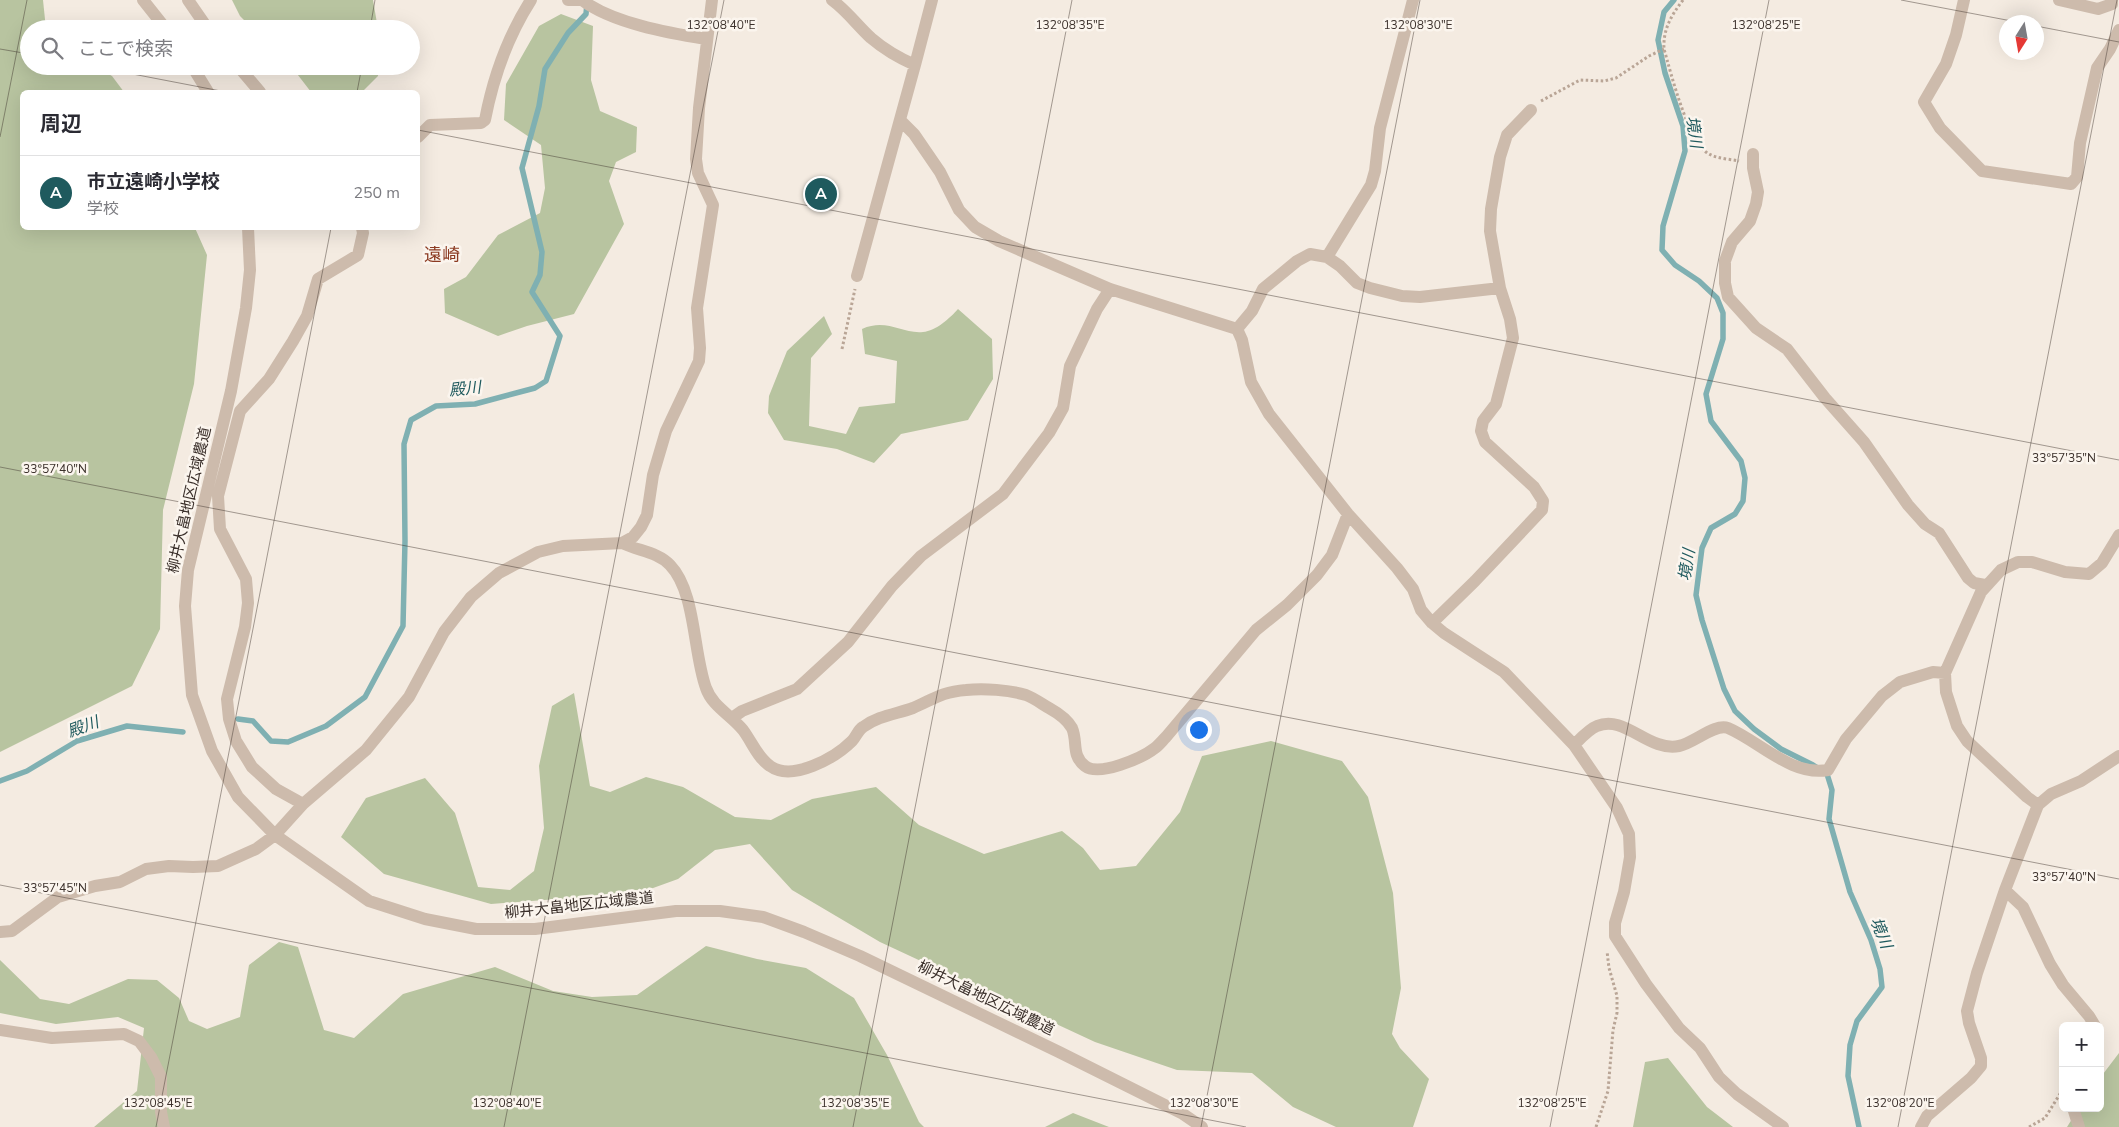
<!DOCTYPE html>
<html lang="ja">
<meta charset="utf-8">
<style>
body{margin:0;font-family:"Nunito Sans","Noto Sans JP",sans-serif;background:#f2f2f3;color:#2b2b33}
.controls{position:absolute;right:15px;bottom:15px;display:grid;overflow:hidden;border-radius:8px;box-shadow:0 5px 20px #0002}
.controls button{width:45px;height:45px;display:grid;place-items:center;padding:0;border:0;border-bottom:1px solid #e1e1e2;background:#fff;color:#2b2b33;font:25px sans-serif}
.compass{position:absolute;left:1999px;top:15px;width:45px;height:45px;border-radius:50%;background:#fff;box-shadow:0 5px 20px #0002;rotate:191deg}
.you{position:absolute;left:1198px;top:729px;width:18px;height:18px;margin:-12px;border:4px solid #fff;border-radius:50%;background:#1a73e8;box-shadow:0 0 0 8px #1a73e833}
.badge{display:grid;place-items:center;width:32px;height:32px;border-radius:50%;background:#1f5a5e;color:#fff;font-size:16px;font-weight:700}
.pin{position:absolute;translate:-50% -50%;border:2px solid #fff;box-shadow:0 1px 5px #0006}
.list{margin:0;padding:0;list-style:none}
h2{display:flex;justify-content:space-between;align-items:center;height:65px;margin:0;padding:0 20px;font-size:21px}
h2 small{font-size:16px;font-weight:400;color:#7c7c81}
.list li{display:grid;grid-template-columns:32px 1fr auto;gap:15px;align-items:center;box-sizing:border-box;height:75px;padding:0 20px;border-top:1px solid #e1e1e2}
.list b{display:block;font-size:19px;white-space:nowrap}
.list p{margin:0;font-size:16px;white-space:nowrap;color:#7c7c81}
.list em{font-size:16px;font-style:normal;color:#7c7c81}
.icon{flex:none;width:28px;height:28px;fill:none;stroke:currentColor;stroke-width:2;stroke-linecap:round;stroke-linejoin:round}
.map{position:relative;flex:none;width:2119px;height:1127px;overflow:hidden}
.search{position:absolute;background:#fff;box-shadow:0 5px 20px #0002;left:20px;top:20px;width:400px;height:55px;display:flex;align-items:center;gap:12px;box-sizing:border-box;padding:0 18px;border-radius:28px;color:#7c7c81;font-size:19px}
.panel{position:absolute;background:#fff;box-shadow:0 5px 20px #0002;left:20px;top:90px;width:400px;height:140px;border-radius:8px}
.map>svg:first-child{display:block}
.green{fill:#b8c4a0}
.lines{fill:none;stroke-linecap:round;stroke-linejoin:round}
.stream{stroke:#7fb0b2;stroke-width:5.5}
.path{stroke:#b9a596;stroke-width:3;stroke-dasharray:2.5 2.5;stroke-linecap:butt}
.minor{stroke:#cdbbac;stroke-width:12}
.ticks{fill:none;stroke:#3b302b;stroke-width:1;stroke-opacity:0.45}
.labels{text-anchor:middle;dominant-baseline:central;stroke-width:5;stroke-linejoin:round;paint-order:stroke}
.street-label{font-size:15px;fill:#3b302b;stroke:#fbf5ee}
.water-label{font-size:16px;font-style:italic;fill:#1f5a5e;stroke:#fbf5ee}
.quarter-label{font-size:18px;fill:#8c3b22;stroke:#fbf5ee}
.ticks-label{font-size:12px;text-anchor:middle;fill:#3b302b;stroke:#fbf5ee;stroke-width:5;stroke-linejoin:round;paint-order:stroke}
</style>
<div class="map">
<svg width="2119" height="1127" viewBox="0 0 2119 1127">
<rect width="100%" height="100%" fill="#f4ebe1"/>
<!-- green -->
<path class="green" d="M0 0H43L46 29H29V66H94L112 76 124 92H22V228H195L207 255 194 384 163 510 160 629 132 686 0 752Z
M232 0H373L378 29H253L240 16Z
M561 14 593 26 591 80 600 111 637 127 636 152 616 162 609 181 624 224 574 314 527 326 498 336 445 313 444 289 466 277 498 235 540 213 545 188 541 145 504 120 506 84 539 26Z
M291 66H379L378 76 362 92H311Z
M958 309 992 339 993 379 968 420 901 434 874 463 837 449 784 440 768 413 769 396 787 351 824 316 832 334 811 358 809 426 846 434 859 407 895 403 897 361 865 354 862 329C887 318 901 334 923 332 936 331 950 318 958 309Z
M574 693 590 786 610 792 646 777 683 787 735 817 771 820 812 799 876 787 919 825 984 854 1062 831 1083 848 1100 870 1136 866 1180 812 1202 756 1271 741 1342 761 1368 797 1393 893 1401 988 1392 1034 1400 1048 1429 1079 1413 1127H1336L1293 1107 1252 1073 1177 1070 1095 1042 880 942 792 890 750 844 715 850 678 879 620 900 558 899 491 904 384 874 341 837 366 798 425 778 455 813 478 887 510 890 534 871 544 828 539 766 552 706Z
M279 942 298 947 324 1030 354 1038 403 994 495 967 553 991 592 997 637 995 706 946 757 959 806 968 854 998 887 1055 919 1122 924 1127H94L137 1091 144 1028 118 1017 56 1024 0 1013V960L40 999 69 1004 128 979 157 980 179 998 189 1021 207 1029 240 1017 249 965Z
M2119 1053V1127H2067L2079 1108H2100V1078Z
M1668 1058 1707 1107 1733 1127H1633L1645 1062Z
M1073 1113 1109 1127H1045Z"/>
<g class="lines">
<!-- stream -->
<path class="stream" d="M1674 0 1664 12 1658 40 1665 73 1683 126 1685 151 1663 226 1662 250 1675 265 1699 281 1717 298 1723 313V339L1706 394 1711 421 1741 461 1745 478 1743 501 1735 514 1711 528 1702 548 1696 595 1702 620 1724 689 1735 711 1754 729 1781 749 1813 765 1827 774 1832 790 1829 819 1850 892 1871 940 1880 969 1882 987 1857 1021 1850 1045 1848 1076 1859 1127
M238 719 253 721 271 741 288 742 326 726 365 697 403 626 405 541 404 444 411 420 436 406 475 404 535 388 546 381 560 336 532 292 540 275 542 252 522 168 539 106 545 69 568 33 586 14 587 3
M0 781 27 771 77 741 127 726 183 732"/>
<!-- path -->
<path class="path" d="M1683 0C1671 16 1663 29 1664 49 1671 73 1688 143 1709 154 1718 159 1730 159 1739 161
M1541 101 1580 80 1604 81 1616 78 1649 56 1664 49
M842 349 855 289
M1596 1127 1608 1091 1613 1030 1617 1013V996L1609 968 1607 951
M2029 1127 2045 1118 2063 1089"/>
<!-- minor -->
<path class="minor" d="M143 0 166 29
M188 0 208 29
M568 0H578
M582 0C612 23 669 33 706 39
M832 0C847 11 858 26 871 38 885 50 899 58 915 65L857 276
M1964 0 1956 35 1946 64 1924 102 1940 128 1982 171 2071 184 2077 177 2080 143 2097 68 2110 49 2119 30
M2059 0 2098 9 2112 4V0
M915 65 932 0
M192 66 208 92
M238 66 260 92
M901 121 914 134 940 172 959 210 975 227 999 241 1110 289 1237 329 1242 340 1251 382 1269 414 1348 514 1397 568 1413 589 1421 610 1432 623 1444 633 1504 672 1574 745 1617 808 1629 834 1630 857 1624 892 1615 923V936L1646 984 1679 1028 1700 1048 1719 1077 1737 1094 1783 1127
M418 137 430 125 481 123 485 120C493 78 508 36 531 0
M1753 154V168L1758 192 1756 204 1750 221 1732 242 1725 261V283L1728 297 1756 328 1787 349 1825 398 1864 442 1908 505 1925 524 1939 533 1968 578 1974 583 1985 585
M248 228 250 270 246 308 231 391 188 570 185 606 192 695 212 751 238 797 275 835 369 901 425 919 476 929H535L676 911H720L763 917 804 932 860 956 1059 1052 1183 1114 1202 1127
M1327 257 1371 185 1375 171 1380 128 1413 0
M1237 329 1252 311 1263 289 1297 261 1310 254 1327 257 1340 266 1357 283 1370 288 1402 296 1420 297 1500 288
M622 543C638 551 658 552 670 565 696 592 693 653 706 688 712 706 731 715 743 730 752 742 757 757 770 766 792 782 835 758 852 741 856 737 858 730 863 727 878 716 896 714 913 708 934 699 941 692 966 690 984 688 1009 690 1026 695 1034 698 1042 704 1049 708 1058 713 1067 719 1072 728 1078 742 1071 755 1085 766 1099 777 1142 758 1155 748 1159 745 1162 741 1166 737L1256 630 1287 605 1317 575 1332 555 1348 514
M1432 623 1475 581 1542 510 1543 501 1534 487 1485 442 1481 431 1483 421 1496 404 1513 338 1510 319 1500 288 1490 231 1491 209 1500 157 1507 135 1531 110
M732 718 742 711 797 689 848 642 892 586 921 556 1003 494 1049 433 1063 408 1070 366 1097 309 1110 289
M1574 745C1580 739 1589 729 1597 726 1625 714 1648 752 1679 746 1694 743 1715 723 1728 728 1759 741 1792 777 1828 770L1846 739 1882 696 1900 682 1933 672 1945 673
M303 804 276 789 252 767 236 741 229 719 227 699 245 627 248 603 246 579 220 529 218 496 240 411 269 379 293 341 307 316 318 279 358 255 363 233 362 228
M2038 805 2027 797 1967 741 1957 726 1946 692 1945 673 1981 592 2001 570 2018 562H2032L2065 572 2089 574 2102 563 2119 535
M2005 890 2023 907 2050 964 2063 985 2089 1016 2095 1026
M0 932 12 931 58 897 95 886 120 882 146 869 169 866 193 867 218 866 256 849 275 835 303 804 366 750 409 697 444 632 471 597 499 573 538 552 563 546 622 543 633 537 641 527 647 515 653 475 666 431 699 361 700 348 697 308 713 205 698 173 696 159 699 108 712 0
M0 1030 52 1038 124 1034 139 1041 151 1057 161 1077V1112L164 1127
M2073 1108 2079 1127
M1921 1127 1927 1116 1971 1078 1981 1066V1058L1969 1023 1967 1011 1977 973 2005 890 2038 805 2051 794 2081 781 2119 756"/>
</g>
<!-- ticks -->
<path class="ticks" d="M1901 0 2017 22M2036 26 2119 42M370 29 375 0M0 49 29 54M91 66 226 92M357 92 362 66M418 130 2119 460M0 137 27 0M0 467 2119 879M0 885 1246 1127M156 1127 331 228M504 1127 724 0M853 1127 1072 0M1201 1127 1420 0M1550 1127 1769 0M1898 1127 2117 0"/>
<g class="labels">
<!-- street labels -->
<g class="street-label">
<text transform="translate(189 500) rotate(-77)">柳井大畠地区広域農道</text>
<text transform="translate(579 905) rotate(-6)">柳井大畠地区広域農道</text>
<text transform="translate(986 998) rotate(26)">柳井大畠地区広域農道</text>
</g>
<!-- water labels -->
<g class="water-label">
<text transform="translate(1694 132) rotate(82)">境川</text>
<text transform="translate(465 389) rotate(-6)">殿川</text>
<text transform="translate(1687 565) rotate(-81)">境川</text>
<text transform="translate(83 727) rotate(-20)">殿川</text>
<text transform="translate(1881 933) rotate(68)">境川</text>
</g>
<!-- quarter labels -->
<g class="quarter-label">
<text x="442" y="255">遠崎</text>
</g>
</g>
<g class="ticks-label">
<text x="721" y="29">132°08'40"E</text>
<text x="1070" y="29">132°08'35"E</text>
<text x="1418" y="29">132°08'30"E</text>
<text x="1766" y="29">132°08'25"E</text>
<text x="2064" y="462">33°57'35"N</text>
<text x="55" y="473">33°57'40"N</text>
<text x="2064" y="881">33°57'40"N</text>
<text x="55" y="892">33°57'45"N</text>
<text x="158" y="1107">132°08'45"E</text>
<text x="507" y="1107">132°08'40"E</text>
<text x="855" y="1107">132°08'35"E</text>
<text x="1204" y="1107">132°08'30"E</text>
<text x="1552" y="1107">132°08'25"E</text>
<text x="1900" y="1107">132°08'20"E</text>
</g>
</svg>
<div class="controls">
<button>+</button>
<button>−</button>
</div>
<svg class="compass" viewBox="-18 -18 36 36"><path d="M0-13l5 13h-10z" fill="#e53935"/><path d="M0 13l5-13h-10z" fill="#7c7c81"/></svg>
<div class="you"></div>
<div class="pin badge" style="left:821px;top:194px">A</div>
<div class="search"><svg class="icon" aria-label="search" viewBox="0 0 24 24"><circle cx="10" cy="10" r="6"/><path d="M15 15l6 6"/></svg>ここで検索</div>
<section class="panel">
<h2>周辺<small></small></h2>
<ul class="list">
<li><span class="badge">A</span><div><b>市立遠崎小学校</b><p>学校</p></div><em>250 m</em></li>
</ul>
</section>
</div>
